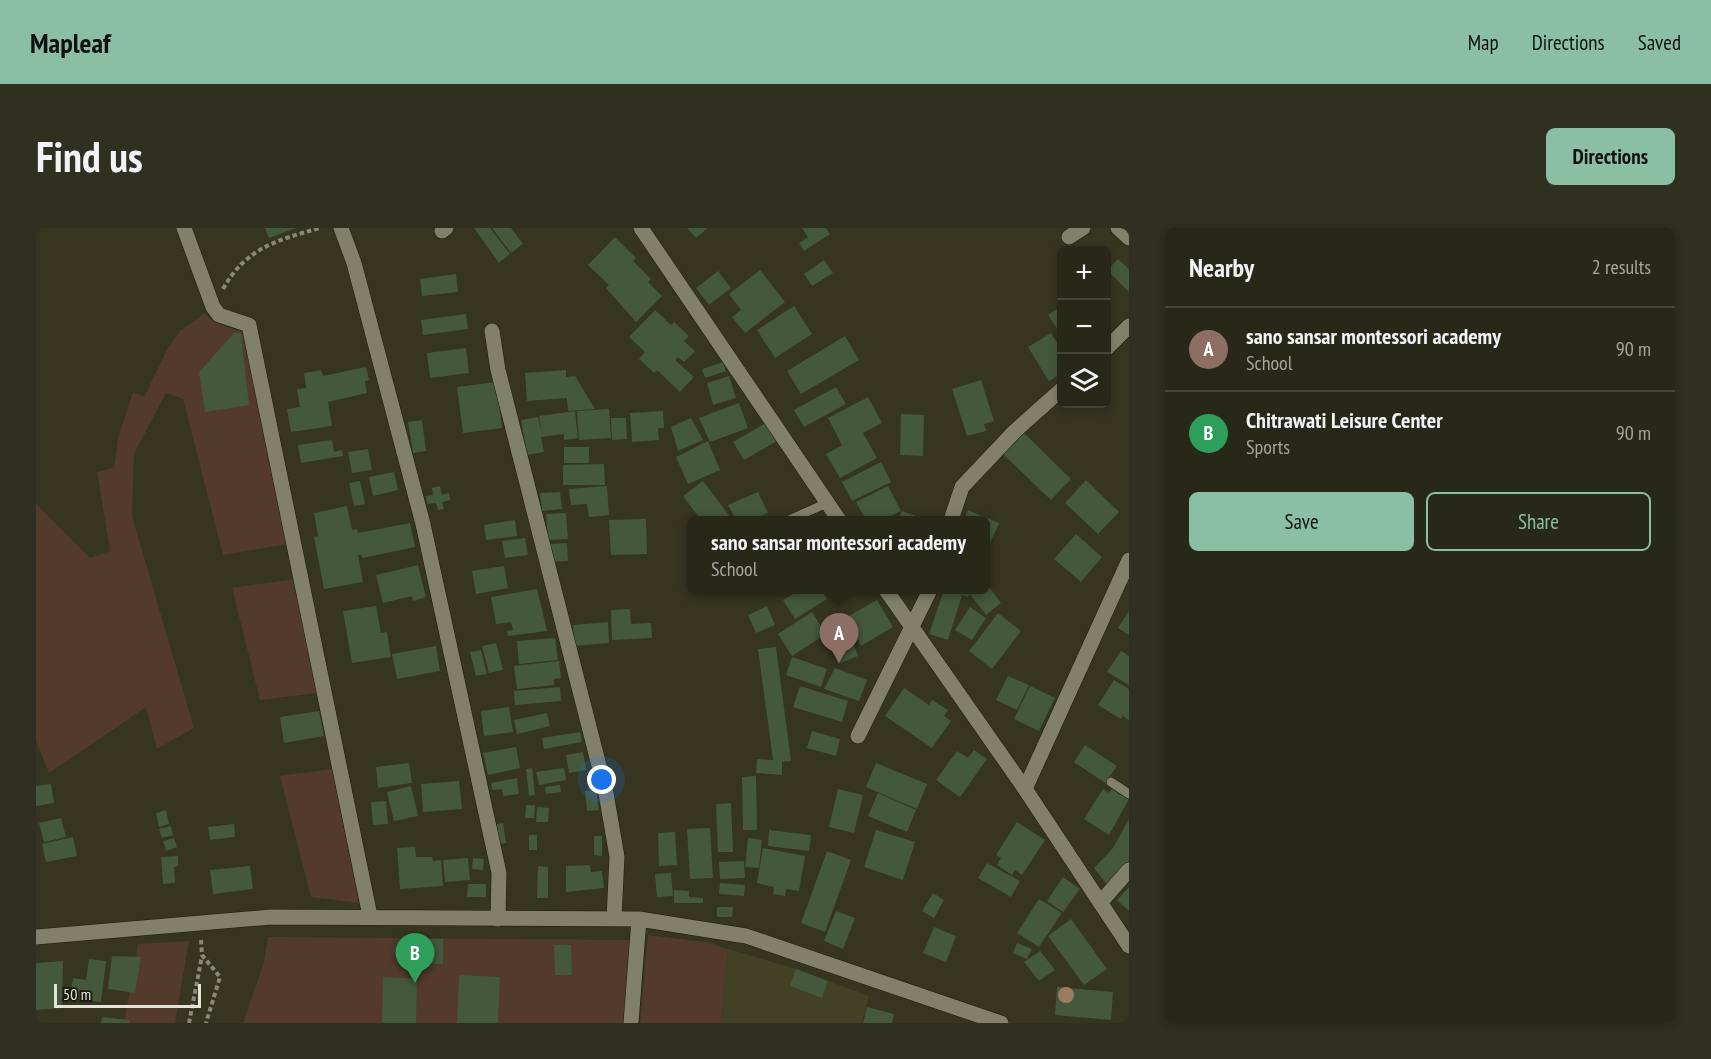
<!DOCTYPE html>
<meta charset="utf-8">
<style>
body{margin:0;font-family:"PT Sans Narrow",sans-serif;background:#303021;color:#f1f3f6}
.controls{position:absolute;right:18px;top:18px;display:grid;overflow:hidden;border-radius:9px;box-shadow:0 3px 9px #0003}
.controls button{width:54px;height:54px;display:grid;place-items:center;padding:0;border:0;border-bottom:2px solid #444437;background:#282818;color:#f1f3f6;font:30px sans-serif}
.scale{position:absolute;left:18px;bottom:15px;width:147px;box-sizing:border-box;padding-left:6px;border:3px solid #e3e3d7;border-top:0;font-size:16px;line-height:21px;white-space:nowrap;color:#e3e3d7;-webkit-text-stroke:4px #1c1c13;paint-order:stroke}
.you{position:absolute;left:566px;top:552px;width:21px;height:21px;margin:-15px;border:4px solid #fff;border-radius:50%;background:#1a73e8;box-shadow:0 0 0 9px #1a73e833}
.badge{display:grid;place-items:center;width:39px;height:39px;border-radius:50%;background:#8abfa5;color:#fff;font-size:20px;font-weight:700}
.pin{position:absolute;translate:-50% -50px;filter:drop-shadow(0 2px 3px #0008)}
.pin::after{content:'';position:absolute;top:32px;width:21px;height:18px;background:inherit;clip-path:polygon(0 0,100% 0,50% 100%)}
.popup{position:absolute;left:651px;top:288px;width:303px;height:78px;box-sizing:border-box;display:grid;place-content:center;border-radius:9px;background:#282818;filter:drop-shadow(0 2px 4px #0005);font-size:20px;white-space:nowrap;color:#a5a6a2}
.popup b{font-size:22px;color:#f1f3f6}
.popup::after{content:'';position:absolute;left:50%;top:100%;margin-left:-12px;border:12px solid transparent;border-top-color:#282818}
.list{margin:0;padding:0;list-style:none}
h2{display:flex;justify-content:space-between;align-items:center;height:78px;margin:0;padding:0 24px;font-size:26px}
h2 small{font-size:20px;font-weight:400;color:#a5a6a2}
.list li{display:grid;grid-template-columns:39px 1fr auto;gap:18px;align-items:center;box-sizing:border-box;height:84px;padding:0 24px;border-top:2px solid #444437}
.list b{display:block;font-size:22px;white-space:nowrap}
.list p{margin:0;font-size:20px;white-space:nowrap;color:#a5a6a2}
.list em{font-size:20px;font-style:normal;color:#a5a6a2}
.actions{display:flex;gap:12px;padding:18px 24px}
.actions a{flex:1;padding:14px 0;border:2px solid #8abfa5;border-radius:9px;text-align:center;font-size:21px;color:#8abfa5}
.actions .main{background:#8abfa5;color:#111}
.icon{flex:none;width:33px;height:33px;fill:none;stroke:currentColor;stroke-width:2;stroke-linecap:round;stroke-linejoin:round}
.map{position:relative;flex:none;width:1093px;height:795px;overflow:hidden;border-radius:9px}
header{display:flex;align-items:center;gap:36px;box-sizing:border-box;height:84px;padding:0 30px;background:#8abfa5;color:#111}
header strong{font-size:28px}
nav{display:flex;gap:33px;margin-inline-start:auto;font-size:21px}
.intro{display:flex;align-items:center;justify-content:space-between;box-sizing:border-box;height:144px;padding:0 36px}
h1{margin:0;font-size:42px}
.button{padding:15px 27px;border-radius:9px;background:#8abfa5;color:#111;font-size:21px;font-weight:700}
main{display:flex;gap:36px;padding:0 36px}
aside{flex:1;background:#282818;border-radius:9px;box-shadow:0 3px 9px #0003}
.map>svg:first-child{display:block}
.built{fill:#424126}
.green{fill:#533a2b}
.building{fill:#44583c}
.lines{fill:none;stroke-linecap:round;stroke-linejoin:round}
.service-casing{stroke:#1c1c09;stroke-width:10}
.minor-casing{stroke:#1c1c09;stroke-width:16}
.path{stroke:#898978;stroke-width:4;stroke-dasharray:4.5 3;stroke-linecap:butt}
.service{stroke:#81816b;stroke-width:9}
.minor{stroke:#81816b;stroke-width:15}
.tree{fill:#9c7c61}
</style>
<header>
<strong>Mapleaf</strong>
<nav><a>Map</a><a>Directions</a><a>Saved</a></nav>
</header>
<div class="intro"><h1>Find us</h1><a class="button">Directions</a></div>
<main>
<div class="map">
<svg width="1093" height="795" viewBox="0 0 1093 795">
<rect width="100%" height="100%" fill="#353520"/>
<!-- built -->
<path class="built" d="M692 721 760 741 833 768 826 795H685Z"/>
<!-- green -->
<path class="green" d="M169 85C177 98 195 99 209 105L251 316 187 327 147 171 130 165 98 226 96 288 158 500 121 521 110 479 13 545 0 513V276L54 330 74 323 61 244 78 240 82 210 97 164 108 169 131 122 144 103Z
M258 351 281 465 224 472 196 360Z
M296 541 323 675 275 669 244 548Z
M612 707 669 714 692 721 685 795H604Z
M232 709 595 712 588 795H207L228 734Z
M153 713 139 795H88L102 716Z"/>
<!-- building -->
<path class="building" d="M229 0H260L233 10Z
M438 0H454L474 26 463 35Z
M456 0H475L487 16 475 25Z
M651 0H672L660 10Z
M766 0H790L794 6 768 23 763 15 772 9Z
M579 9 600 30 597 33 615 51 612 54 626 68 600 94 570 60 573 57 552 37Z
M1082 31 1093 41V64L1071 42Z
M788 32 797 45 776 58 768 46Z
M724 42 749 74 709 105 696 89 705 82 693 66Z
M682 43 695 60 673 77 660 60Z
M420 46 422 64 386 68 384 51Z
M758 78 776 106 739 130 721 102Z
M1026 78V108L1012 87Z
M619 82 635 97 638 94 653 108 648 113 659 123 648 134 642 129 639 132 658 149 644 164 621 142 618 145 603 131 609 124 593 109Z
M430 86 432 101 387 107 385 92Z
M199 104 205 106 213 177 169 184 163 144Z
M1015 105 1026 122V145L1013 153 992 119Z
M809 108 823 132 765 166 751 143Z
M430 120 433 145 394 150 391 125Z
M687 134 690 143 669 150 666 141Z
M330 139 333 152 329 153 331 165 292 174 296 198 255 204 251 181 264 179 261 161 270 160 268 145 285 142 287 148Z
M530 142V149L539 148 559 181 532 183 531 170 491 173 489 145Z
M693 148 700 170 677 177 671 155Z
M945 152 958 193 948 196 950 203 931 208 916 161Z
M460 154 466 200 427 205 421 159Z
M800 159 810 176 768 199 758 182Z
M832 169 846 195 827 205 841 230 804 250 790 226 818 211 806 217 792 190Z
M703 175 712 200 674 214 663 190Z
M573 181 575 210 543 212 541 183Z
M539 183 542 210 528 212V206L505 209 508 224 491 227 485 192 502 189 506 206 503 188Z
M627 183 628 200H622L623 212 596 214 594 185Z
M865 186 888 187 887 228 864 227Z
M575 190H590L591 211 576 212Z
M655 190 667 212 642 223 635 199Z
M386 192 390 223 377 225 372 194Z
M730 195 741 213 708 232 697 214Z
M987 204 1035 251 1015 272 966 225Z
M296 212 298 224 306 222 307 228 265 235 262 217Z
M672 213 684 242 652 256 640 229Z
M528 219H553V235H528Z
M332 221 336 242 316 245 312 224Z
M845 234 855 254 816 273 806 254Z
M568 236 569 257H527V237Z
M358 244 362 262 337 268 333 249Z
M1050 252 1083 284 1062 306 1029 275Z
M324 253 329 276 318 278 313 255Z
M667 253 696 291 694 292H665L647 268Z
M404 258 406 267 413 265 414 272 406 274 408 281 402 282 400 275 391 276 390 268 397 267 396 260Z
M571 258 573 287 553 289 551 276 535 277 533 261Z
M852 258 865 283 845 292H830L820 274Z
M524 264 526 281 506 283 504 265Z
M722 264 732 285 716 292H700L692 277Z
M311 278 316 302 321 301 322 305 374 295 379 319 326 330V327H322L327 354 288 361 278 309 282 308 278 285Z
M932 282 963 295 954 315 950 313V292H928Z
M866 283 891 292H862Z
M530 285 532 311 512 312 510 286Z
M610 291 611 326 575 327 573 292Z
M479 292 481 308 450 312 448 297Z
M1040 306 1066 329 1045 354 1018 331Z
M489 310 492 327 469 330 466 313Z
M531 315 532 333 516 334 514 316Z
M382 337 390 369 377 373 376 368 347 375 340 347Z
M468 338 472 360 440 366 436 343Z
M950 355 965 375 950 387 934 366 940 362H950Z
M501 361 511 403 472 408 471 403 477 402 475 394 460 396 455 369Z
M764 362H785L791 371 759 391 747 372Z
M908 362H935L932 369 926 367 912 412 893 406Z
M841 372 857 399 825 418 809 390Z
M340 378 345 405 351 404 355 429 316 435 307 383Z
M731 378 739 397 720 405 712 387Z
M934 379 950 390 936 412 919 402Z
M594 381 595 396 615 395 616 410 576 412 575 382Z
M1093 383V407L1082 400Z
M776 384 790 406 756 428 742 406Z
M962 385 985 403 956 441 933 423Z
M572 394 573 415 538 418 537 397Z
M814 406 822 428 802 436 794 414Z
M519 410 522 432 483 436 481 413Z
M460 415 467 442 453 445 446 418Z
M400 418 404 443 361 451 356 426Z
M740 419 755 533 746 534V547L720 545 721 531 737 532 722 421Z
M445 422 451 446 440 448 434 424Z
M1085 423 1093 428V457L1071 444Z
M756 429 791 441 785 459 750 447Z
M523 433 525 450 518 451V457L481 461 478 438Z
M799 440 831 452 823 473 788 461Z
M972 448 993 457 981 482 960 472Z
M1078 452 1093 461V492L1087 488 1085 491 1062 477Z
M764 458 812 473 806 494 757 479Z
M994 458 1019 470 1003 503 978 491Z
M524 459 525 473 479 477 478 463Z
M868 460 893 477 896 472 912 482 908 488 915 493 896 520 849 488Z
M473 479 477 504 448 508 445 483Z
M283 483 288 508 248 515 244 489Z
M511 485 514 498 481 506 478 492Z
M776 503 804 511 800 528 771 520Z
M544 504 546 514 508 521 506 510Z
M1049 517 1081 538 1069 555 1038 534Z
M480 519 484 540 452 547 447 525Z
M938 522 951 531 924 569 900 552 921 523 932 530Z
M547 524 550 542 533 545 530 527Z
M373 535 376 555 342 560 340 539Z
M840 535 891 556 881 581 830 559Z
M496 540 499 567 493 568 490 541Z
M528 540 530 552 503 557 500 544Z
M720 548 721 602H707L706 549Z
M481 550 483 566 467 568 466 561 456 562 455 555Z
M423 553 426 581 387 584 385 556Z
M15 556 18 575 0 578V558Z
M524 557 525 564 510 566 509 559Z
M375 558 382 588 358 593 351 564Z
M560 561 563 582 551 583 549 563Z
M802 561 827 567 818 605 793 599Z
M1067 561 1073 565 1076 561 1093 571 1073 607 1048 591Z
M842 565 880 582 871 604 832 588Z
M350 573 352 596 337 597 335 574Z
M695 575 697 624H682L680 576Z
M490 577H499L498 590H489Z
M501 579 513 580 512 594H500Z
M130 582 133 596 123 599 120 585Z
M25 590 30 609 8 614 3 595Z
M1093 591V634L1072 658 1058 640 1077 620Z
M981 594 1009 612 986 647 979 642 976 647 961 637 965 630 960 627Z
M467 595 470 615 460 617 457 597Z
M198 596 199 609 174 612 172 599Z
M135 598 137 607 126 610 123 601Z
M674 600 677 650 654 651 651 601Z
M733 602 775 607 773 623 732 618Z
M840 602 879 614 867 652 828 639Z
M639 604 641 637 623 638 622 605Z
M493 607H501V622H493Z
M558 608H566V628L558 627Z
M37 609 41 628 10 634 6 616Z
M138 610 141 619 130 623 127 613Z
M712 610 726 612 723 640 709 639Z
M379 619 380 629H396L397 633 405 632 407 658 364 661 361 620Z
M727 620 769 628 763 663 750 661 749 668 737 666 738 659 721 655Z
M791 623 815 632 789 704 765 695Z
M142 628V638L138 639 139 655 127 656 125 629Z
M432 630 434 652 409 654 407 632Z
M437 630 448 631 447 642 436 641Z
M708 633 709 650 684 651 683 634Z
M951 635 984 653 975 669 942 650Z
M554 637 555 644 566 643 568 660 530 664V638Z
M214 638 217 661 177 666 174 642Z
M502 638 512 639V670H501Z
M635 645 637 668 621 669 619 646Z
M1027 649 1044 661 1027 684 1011 673Z
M684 655 709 657 708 668 683 666Z
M432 656H450V669H431Z
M1093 659V683L1081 672Z
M638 662 653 663V669L667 670V675H638Z
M897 665 908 672 898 690 886 683Z
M1003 671 1026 685 1003 719 981 705Z
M681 679H697L696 689H681Z
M800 683 819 690 807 721 788 713Z
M1035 691 1071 741 1048 757 1012 708Z
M898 699 920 708 910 734 887 725Z
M385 711H407V736H384Z
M981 715 996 721 991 731 977 725Z
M518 717H535L536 747H519Z
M1004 723 1019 742 1003 753 988 734Z
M76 728 105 729 99 765 72 761Z
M53 731 70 733 65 774 34 770 37 750 50 752Z
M27 733 26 780 0 782V735Z
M760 741 792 753 786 770 754 758Z
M423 747 464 749 462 795H421Z
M347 749 381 751 380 795H346Z
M1021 759 1077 764 1075 792 1019 787Z
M831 779 858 786 856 795H827Z
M66 789 93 792V795H65Z"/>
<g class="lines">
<!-- service casing -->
<g class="service-casing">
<path id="service" d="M753 292 791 275
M1075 554 1093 566"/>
</g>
<!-- minor casing -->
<g class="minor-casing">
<path id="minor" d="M148 0 177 79 183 87 213 97 334 688
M305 0 318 35 387 296 463 645 462 691
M605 0 803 292
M1082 0 1093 10
M406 3 410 0
M1033 9 1047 0
M456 103 462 142 570 565 581 629 578 690
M1070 121 1093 98
M915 292 926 259 979 203 1026 161
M850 362 989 561 1093 718
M822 508 894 362
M989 561 1093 332
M1064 675 1093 642
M0 709 235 689 603 691 710 708 965 795
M595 795 603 691"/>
</g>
<!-- path -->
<path class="path" d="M187 61C210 20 241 12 284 0
M165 712 166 727 184 749 170 795
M153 795 166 728"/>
<!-- service -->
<use href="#service" class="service"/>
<!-- minor -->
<use href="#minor" class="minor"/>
</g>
<!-- trees -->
<circle class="tree" cx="1030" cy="767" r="8"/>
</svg>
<div class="controls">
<button>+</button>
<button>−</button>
<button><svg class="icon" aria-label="layers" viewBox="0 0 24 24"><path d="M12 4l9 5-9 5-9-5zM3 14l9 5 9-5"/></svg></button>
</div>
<div class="scale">50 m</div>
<div class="you"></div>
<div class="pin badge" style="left:803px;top:435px;background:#8d6e63">A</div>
<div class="popup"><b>sano sansar montessori academy</b>School</div>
<div class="pin badge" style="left:379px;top:755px;background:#2e9e5b">B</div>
</div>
<aside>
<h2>Nearby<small>2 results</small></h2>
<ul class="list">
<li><span class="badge" style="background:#8d6e63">A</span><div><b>sano sansar montessori academy</b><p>School</p></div><em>90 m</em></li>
<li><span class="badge" style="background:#2e9e5b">B</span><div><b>Chitrawati Leisure Center</b><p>Sports</p></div><em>90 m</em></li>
</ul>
<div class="actions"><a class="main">Save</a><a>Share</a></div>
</aside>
</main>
